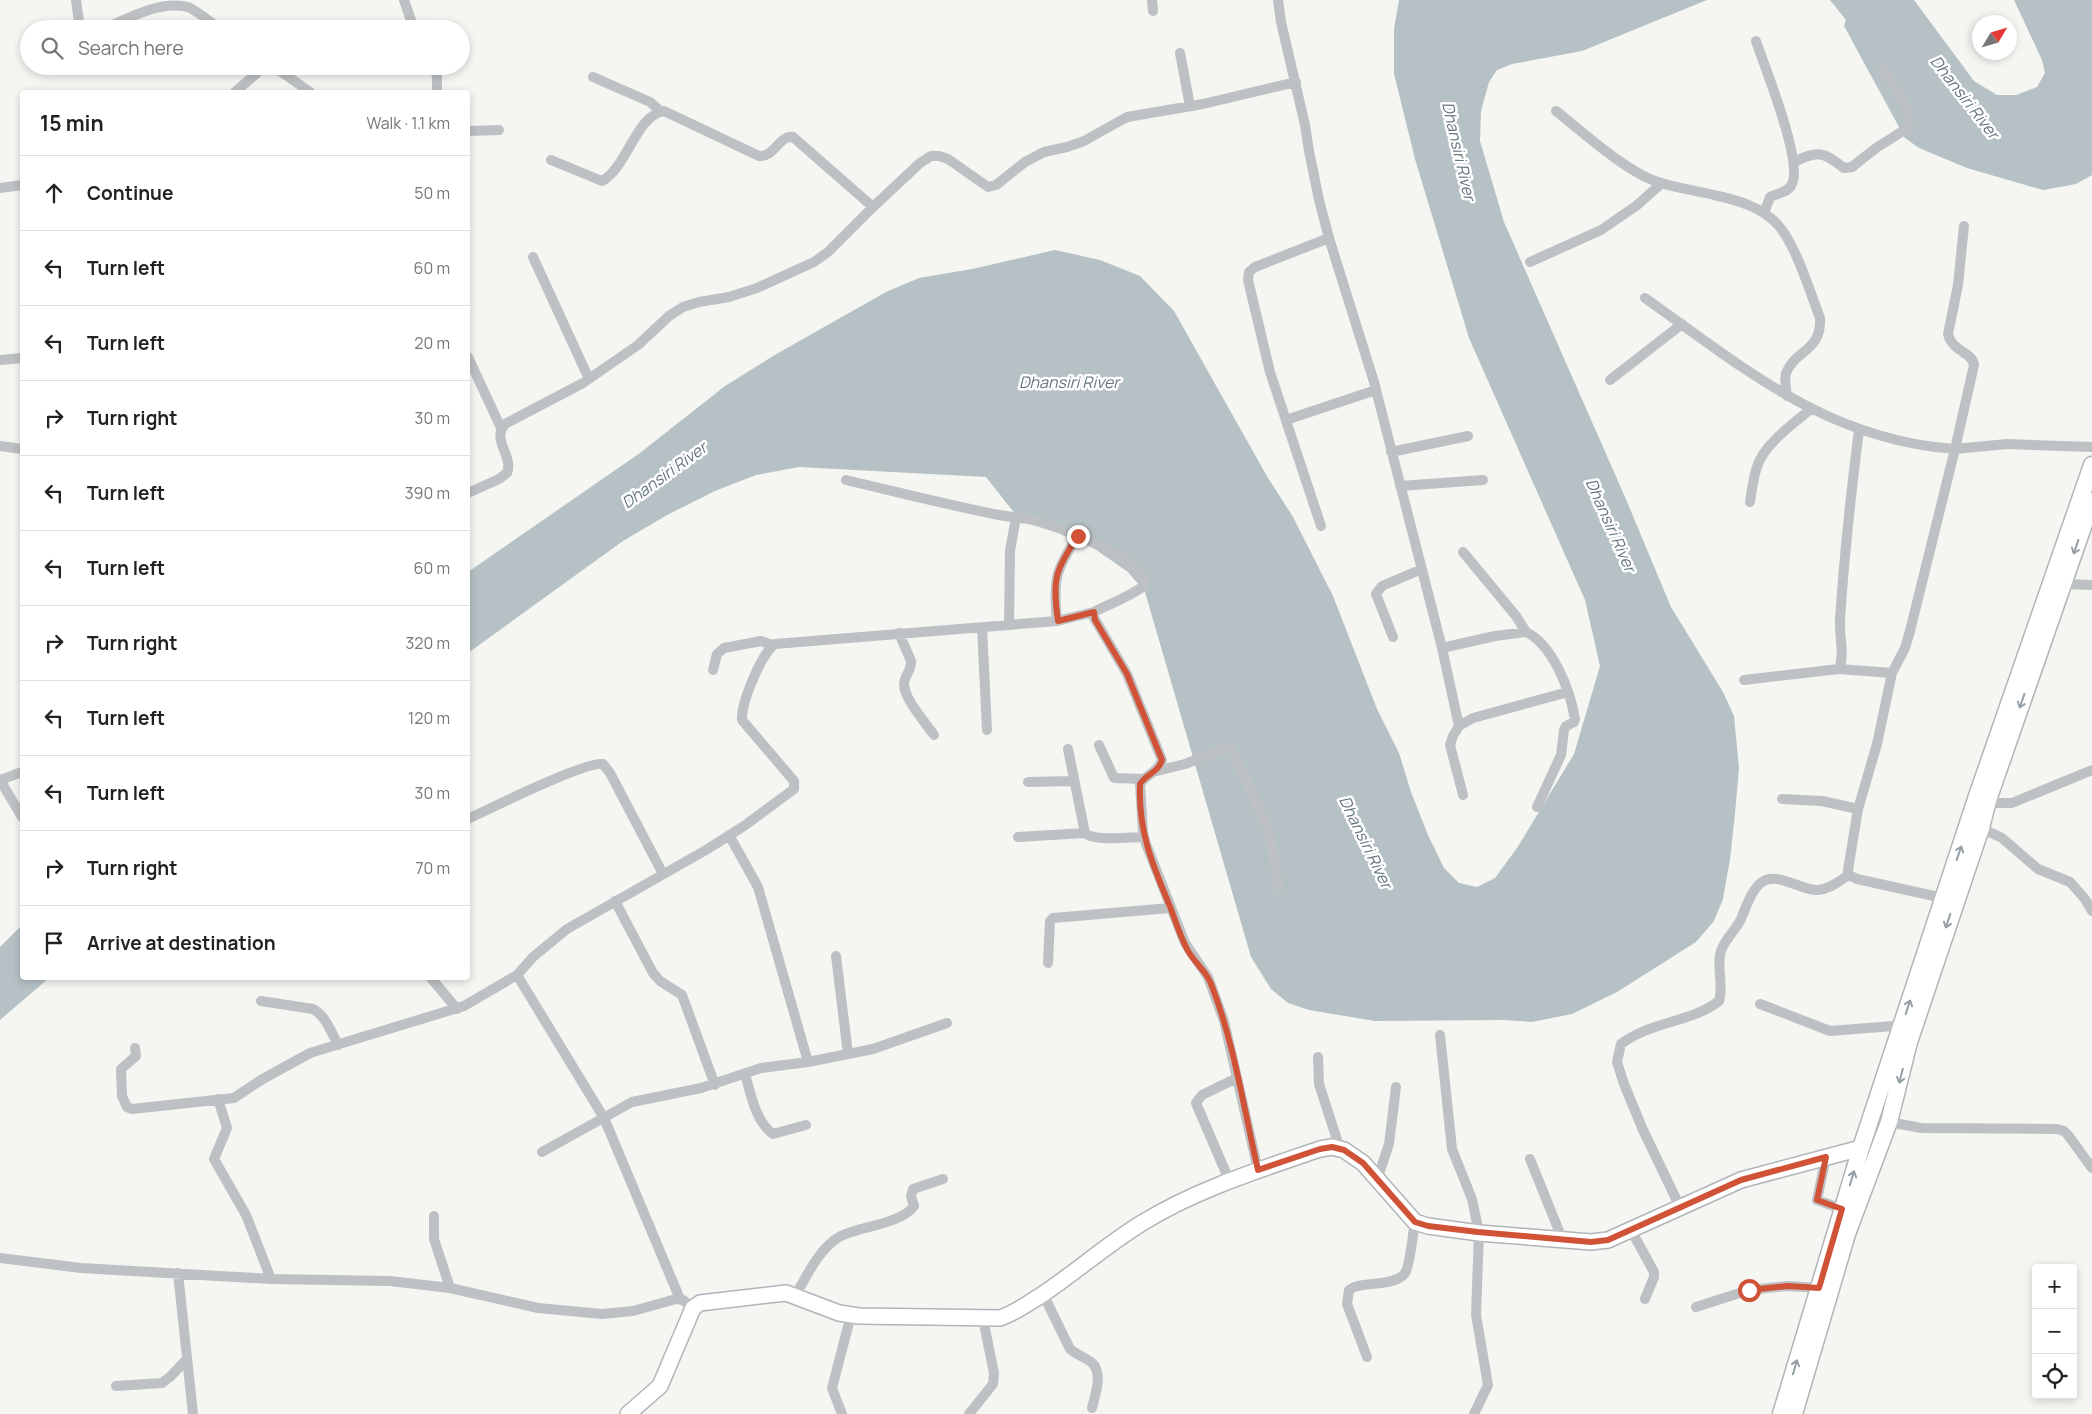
<!DOCTYPE html>
<meta charset="utf-8">
<style>
body{margin:0;font-family:Manrope,sans-serif;background:#f6f6f6;color:#222}
.controls{position:absolute;right:15px;bottom:15px;display:grid;overflow:hidden;border-radius:5px;box-shadow:0 2px 8px #0003}
.controls button{width:45px;height:45px;display:grid;place-items:center;padding:0;border:0;border-bottom:1px solid #e0e0e0;background:#fff;color:#222;font:25px sans-serif}
.compass{position:absolute;left:1972px;top:15px;width:45px;height:45px;border-radius:50%;background:#fff;box-shadow:0 2px 8px #0003;rotate:52deg}
.stop{position:absolute;width:15px;height:15px;margin:-11px;border:4px solid #d15337;border-radius:50%;background:#fff}
.stop.end{background:#d15337;border-color:#fff;box-shadow:0 1px 5px #0008}
.list{margin:0;padding:0;list-style:none}
h2{display:flex;justify-content:space-between;align-items:center;height:65px;margin:0;padding:0 20px;font-size:21px}
h2 small{font-size:16px;font-weight:400;color:#767676}
.list li{display:grid;grid-template-columns:32px 1fr auto;gap:15px;align-items:center;box-sizing:border-box;height:75px;padding:0 20px;border-top:1px solid #e0e0e0}
.list b{display:block;font-size:19px;white-space:nowrap}
.list em{font-size:16px;font-style:normal;color:#767676}
.icon{flex:none;width:28px;height:28px;fill:none;stroke:currentColor;stroke-width:2;stroke-linecap:round;stroke-linejoin:round}
.map{position:relative;flex:none;width:2092px;height:1414px;overflow:hidden}
.search{position:absolute;background:#fff;box-shadow:0 2px 8px #0003;left:20px;top:20px;width:450px;height:55px;display:flex;align-items:center;gap:12px;box-sizing:border-box;padding:0 18px;border-radius:28px;color:#767676;font-size:19px}
.panel{position:absolute;background:#fff;box-shadow:0 2px 8px #0003;left:20px;top:90px;width:450px;height:890px;border-radius:5px}
.map>svg:first-child{display:block}
.water{fill:#b5c1c4}
.lines{fill:none;stroke-linecap:round;stroke-linejoin:round}
.secondary-casing{stroke:#afb5b8;stroke-width:18}
.primary-casing{stroke:#b0b5b8;stroke-width:19}
.street{stroke:#bdc1c4;stroke-width:10}
.secondary{stroke:#fff;stroke-width:15}
.primary{stroke:#fff;stroke-width:16}
.oneway{stroke:#959fa6}
.route{stroke:#d15337;stroke-width:6}
.labels{text-anchor:middle;dominant-baseline:central;stroke-width:5;stroke-linejoin:round;paint-order:stroke}
.water-label{font-size:16px;font-style:italic;fill:#63777d;stroke:#fff}
</style>
<div class="map">
<svg width="2092" height="1414" viewBox="0 0 2092 1414">
<rect width="100%" height="100%" fill="#f5f5f2"/>
<!-- water -->
<path class="water" d="M1399 0H1707L1582 51 1512 64 1497 70 1489 82 1481 111 1480 141 1504 222 1625 497 1671 607 1723 692 1734 716 1739 768 1735 814 1730 859 1723 899 1714 921 1696 942 1617 992 1572 1014 1532 1022 1503 1020 1375 1021 1309 1010 1288 1003 1271 989 1251 957 1145 592 1128 572 1092 547 1033 519 1016 515 986 477 799 467 756 475 715 491 667 515 623 541 468 653V572L640 453 725 386 773 356 886 292 919 278 972 269 1055 250 1100 260 1140 276 1174 311 1268 478 1293 517 1333 596 1377 709 1399 753 1411 792 1428 835 1444 868 1459 883 1477 887 1495 878 1517 848 1574 754 1600 666 1585 600 1469 338 1415 159 1394 74V29Z
M1830 0H1914L1974 81 1997 95H2016L2037 87 2045 73 2042 60 2014 0H2092V175L2076 184 2043 190 1967 168 1919 148 1905 138 1844 26 1846 20Z
M22 925V978H49L0 1020V947Z"/>
<g class="lines">
<!-- secondary casing -->
<g class="secondary-casing">
<path id="secondary" d="M628 1414 660 1386 693 1308 700 1303 786 1293 839 1313 859 1316 1000 1318C1015 1313 1027 1304 1040 1296 1075 1273 1106 1245 1142 1223 1197 1189 1259 1170 1320 1149L1332 1147 1344 1150 1363 1163 1415 1222 1428 1226 1479 1233 1591 1242 1608 1240 1741 1180 1861 1148"/>
</g>
<!-- primary casing -->
<g class="primary-casing">
<path id="primary" d="M1781 1414 1861 1148 1977 796 2092 465
M1794 1414 1847 1234 1889 1122 1909 1042 1981 828 1988 800 2092 501"/>
</g>
<!-- street -->
<path class="street" d="M76 0 80 29
M404 0 414 29
M1152 0 1153 11
M1278 0 1281 22 1305 125 1309 151 1319 200 1329 238 1374 382 1442 648 1459 726
M104 29C128 18 161 0 188 7 199 12 210 22 220 29
M1756 41C1765 68 1803 161 1792 184 1788 193 1777 193 1770 197L1764 213
M1180 53 1190 106
M273 66 310 92
M434 66 437 77V92
M593 77 650 102 657 108 658 112
M235 92 265 66
M1556 111C1583 132 1624 170 1655 181 1674 188 1695 190 1714 195 1737 200 1762 207 1778 225 1796 245 1810 292 1820 318 1822 351 1795 350 1786 373 1784 380 1786 388 1787 396
M468 131 499 130
M551 160 602 181C627 168 636 115 664 111L759 156C775 157 779 135 793 137L873 207
M1794 162C1819 150 1823 152 1844 168L1852 167 1876 148 1906 129 1909 125 1906 106 1883 69
M0 188 22 185
M533 257 589 379
M1530 262 1601 230 1636 206 1662 183
M1645 298C1745 369 1828 440 1955 449L1974 365C1973 352 1952 352 1948 334L1958 285 1964 226
M468 357 501 428
M0 360 22 358
M1610 380 1682 324
M1286 420 1376 390
M0 446 22 449
M1391 452 1468 436
M846 480C897 492 948 505 999 515 1010 517 1022 518 1033 520 1055 525 1145 559 1145 585 1130 597 1111 603 1094 612L1093 616 1127 674 1162 760C1159 772 1146 774 1140 784L1143 833 1146 844 1185 943 1208 977 1224 1021 1258 1170
M1400 486 1483 480
M468 493 499 479 507 473C514 456 491 441 505 424L583 383 638 345 669 316 683 307 699 302 729 297 757 288 814 262 828 252 873 207 920 163 931 156H939L948 159 988 187 996 185 1025 162 1044 152 1067 147 1084 141 1127 117 1203 104 1296 82
M1750 502C1752 490 1753 478 1757 467 1763 445 1794 423 1811 409
M1321 526 1270 372 1248 280 1249 272 1255 267 1329 238
M1463 552 1516 616 1526 632
M2063 584 2092 585
M1057 621C1053 580 1055 570 1078 536
M1009 625 1010 551 1016 517
M982 627 987 730
M899 633 911 661C912 670 904 676 904 684 904 699 925 722 934 735
M1393 637 1376 594 1382 586 1422 569
M1442 648 1495 636 1526 632C1553 645 1570 690 1575 719L1574 722 1566 726 1564 730 1561 755 1537 807
M1839 669 1892 673
M713 670 717 654 724 648 761 641 772 645
M1744 680 1839 669C1845 654 1839 636 1840 620 1844 557 1851 493 1859 430
M1099 745 1114 778 1143 779
M1068 749 1085 833C1094 842 1131 837 1144 837
M1153 772 1185 764 1226 748H1230L1248 784 1269 832 1279 889
M0 780 22 817
M0 780 22 772
M1028 782 1074 781
M1463 795 1450 745 1453 736 1459 726 1473 718 1568 692
M1782 799 1822 801 1858 809
M1988 800 1995 803H2012L2092 770
M468 819C489 809 586 761 603 764L610 773 663 874
M1981 828 2002 838 2038 869 2070 882 2085 899 2092 911
M729 835 758 887 808 1062
M1018 837 1085 833
M1943 898 1857 879 1849 875 1848 870 1858 809 1877 744 1892 673 1905 648 1910 631 1955 449 2007 444 2092 447
M615 901 653 973 660 981 682 995 715 1085
M836 956 848 1054
M1048 963 1050 921 1053 918 1170 908
M517 975 604 1118 680 1299
M431 978 457 1009
M261 1001 313 1009C326 1016 331 1032 338 1045
M1760 1004 1830 1031 1893 1026 1901 1028
M1440 1035 1452 1149 1472 1199 1479 1233 1476 1315 1488 1385 1474 1414
M135 1048 136 1056 121 1069 122 1096 127 1107 132 1109 234 1098 261 1080 310 1053 464 1006 517 975 533 957 567 929 706 850 744 826 794 789V781L742 720C741 703 761 654 775 644L1057 621 1094 612
M1318 1057 1319 1084 1340 1149
M745 1074C751 1094 755 1121 773 1134L806 1125
M218 1099 227 1128 214 1159 246 1215 271 1279
M1889 1122 1921 1128 2057 1129 2064 1131 2068 1135 2092 1168
M542 1152 632 1102 701 1088 761 1068 808 1062 873 1049 947 1023
M1826 1157 1817 1200 1842 1209
M1530 1159 1563 1241
M1229 1180 1196 1103 1202 1095 1237 1078
M1377 1180 1389 1144 1396 1087
M1680 1207 1643 1130 1624 1084 1617 1062 1621 1044C1651 1021 1691 1023 1719 1001 1724 984 1716 967 1721 951 1724 940 1736 930 1741 919 1746 908 1751 890 1762 882 1778 871 1801 891 1818 890 1830 889 1839 881 1849 875
M434 1216V1239L450 1288
M1631 1230 1654 1272V1277L1645 1299
M0 1258 81 1268 271 1279 390 1281 450 1288 538 1308 602 1314 633 1311 676 1299 683 1300 693 1308
M178 1273 193 1414
M1043 1294 1070 1349C1077 1355 1084 1357 1091 1362 1104 1372 1095 1395 1092 1408
M795 1296C807 1276 818 1250 839 1237 856 1227 902 1224 914 1206L911 1196 913 1189 943 1179
M1696 1307 1749 1290 1788 1286 1819 1288
M1367 1357 1347 1304 1349 1290C1356 1285 1363 1285 1372 1284 1382 1283 1399 1282 1405 1273 1410 1266 1413 1232 1415 1222
M116 1386 162 1383 171 1376 187 1359
M842 1414 832 1388 851 1315
M969 1414 993 1384 994 1373 983 1319"/>
<!-- secondary -->
<use href="#secondary" class="secondary"/>
<!-- primary -->
<use href="#primary" class="primary"/>
</g>
<!-- one-way arrows -->
<defs><path id="oneway-shaft" d="M-6 0H5M1.5-3L5.5 0L1.5 3" fill="none" stroke-width="1.6" stroke-linecap="round" stroke-linejoin="round" transform="scale(1.25)"/></defs>
<g class="oneway">
<use href="#oneway-shaft" transform="translate(2076 547) rotate(109)"/>
<use href="#oneway-shaft" transform="translate(2022 701) rotate(109)"/>
<use href="#oneway-shaft" transform="translate(1959 853) rotate(-71)"/>
<use href="#oneway-shaft" transform="translate(1948 921) rotate(108)"/>
<use href="#oneway-shaft" transform="translate(1908 1007) rotate(-72)"/>
<use href="#oneway-shaft" transform="translate(1901 1076) rotate(104)"/>
<use href="#oneway-shaft" transform="translate(1852 1178) rotate(-73)"/>
<use href="#oneway-shaft" transform="translate(1795 1367) rotate(-74)"/>
</g>
<g class="lines">
<!-- route -->
<path class="route" d="M1078 536C1055 570 1052 580 1058 621L1094 612 1095 620 1127 674 1162 760C1159 772 1146 774 1140 784 1138 832 1153 866 1171 909 1176 923 1181 938 1188 951 1197 966 1207 971 1213 989 1235 1047 1244 1110 1258 1170L1320 1149 1332 1147 1344 1150 1363 1163 1415 1222 1428 1226 1478 1232 1591 1242 1608 1240 1741 1180 1826 1157 1817 1200 1842 1209 1819 1288 1788 1286 1749 1290"/>
</g>
<g class="labels">
<!-- water labels -->
<g class="water-label">
<text transform="translate(1965 97) rotate(52)">Dhansiri River</text>
<text transform="translate(1459 151) rotate(77)">Dhansiri River</text>
<text x="1069" y="382">Dhansiri River</text>
<text transform="translate(664 475) rotate(-36)">Dhansiri River</text>
<text transform="translate(1611 525) rotate(66)">Dhansiri River</text>
<text transform="translate(1366 842) rotate(64)">Dhansiri River</text>
</g>
</g>
</svg>
<div class="controls">
<button>+</button>
<button>−</button>
<button><svg class="icon" aria-label="locate" viewBox="0 0 24 24"><circle cx="12" cy="12" r="6"/><path d="M12 2v4M12 18v4M2 12h4M18 12h4"/></svg></button>
</div>
<svg class="compass" viewBox="-18 -18 36 36"><path d="M0-13l5 13h-10z" fill="#e53935"/><path d="M0 13l5-13h-10z" fill="#767676"/></svg>
<div class="stop" style="left:1749px;top:1290px"></div>
<div class="stop end" style="left:1078px;top:536px"></div>
<div class="search"><svg class="icon" aria-label="search" viewBox="0 0 24 24"><circle cx="10" cy="10" r="6"/><path d="M15 15l6 6"/></svg>Search here</div>
<section class="panel">
<h2>15 min<small>Walk · 1.1 km</small></h2>
<ul class="list">
<li><svg class="icon" aria-label="ahead" viewBox="0 0 24 24"><path d="M12 20V5M6 11l6-6 6 6"/></svg><div><b>Continue</b></div><em>50 m</em></li>
<li><svg class="icon" aria-label="left" viewBox="0 0 24 24"><path d="M17 20v-9H6M10 6l-5 5 5 5"/></svg><div><b>Turn left</b></div><em>60 m</em></li>
<li><svg class="icon" aria-label="left" viewBox="0 0 24 24"><path d="M17 20v-9H6M10 6l-5 5 5 5"/></svg><div><b>Turn left</b></div><em>20 m</em></li>
<li><svg class="icon" aria-label="right" viewBox="0 0 24 24"><path d="M7 20v-9h11M14 6l5 5-5 5"/></svg><div><b>Turn right</b></div><em>30 m</em></li>
<li><svg class="icon" aria-label="left" viewBox="0 0 24 24"><path d="M17 20v-9H6M10 6l-5 5 5 5"/></svg><div><b>Turn left</b></div><em>390 m</em></li>
<li><svg class="icon" aria-label="left" viewBox="0 0 24 24"><path d="M17 20v-9H6M10 6l-5 5 5 5"/></svg><div><b>Turn left</b></div><em>60 m</em></li>
<li><svg class="icon" aria-label="right" viewBox="0 0 24 24"><path d="M7 20v-9h11M14 6l5 5-5 5"/></svg><div><b>Turn right</b></div><em>320 m</em></li>
<li><svg class="icon" aria-label="left" viewBox="0 0 24 24"><path d="M17 20v-9H6M10 6l-5 5 5 5"/></svg><div><b>Turn left</b></div><em>120 m</em></li>
<li><svg class="icon" aria-label="left" viewBox="0 0 24 24"><path d="M17 20v-9H6M10 6l-5 5 5 5"/></svg><div><b>Turn left</b></div><em>30 m</em></li>
<li><svg class="icon" aria-label="right" viewBox="0 0 24 24"><path d="M7 20v-9h11M14 6l5 5-5 5"/></svg><div><b>Turn right</b></div><em>70 m</em></li>
<li><svg class="icon" aria-label="arrive" viewBox="0 0 24 24"><path d="M6 21V4h12l-3 4 3 4H6"/></svg><div><b>Arrive at destination</b></div></li>
</ul>
</section>
</div>
